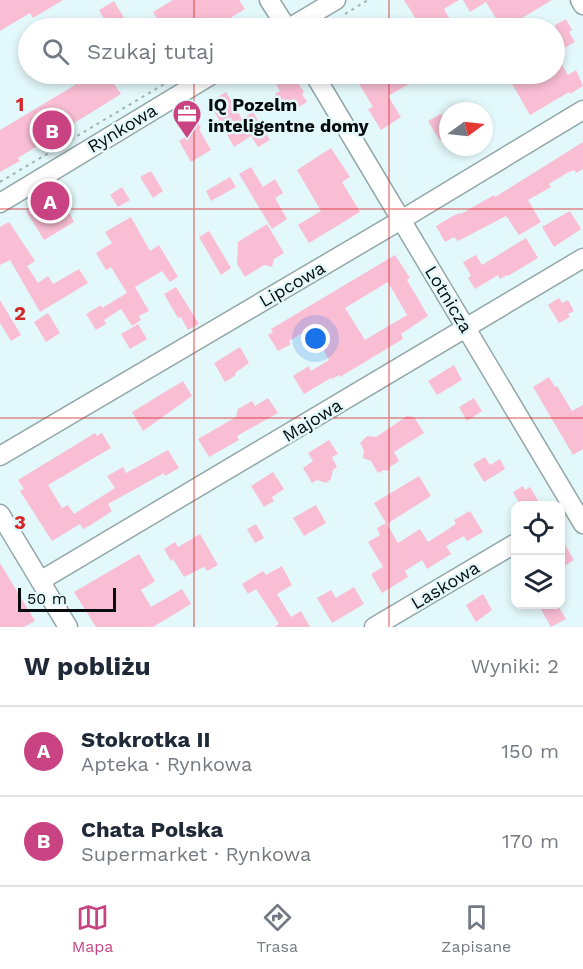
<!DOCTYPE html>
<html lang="pl">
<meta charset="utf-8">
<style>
body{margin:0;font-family:"Work Sans",sans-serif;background:#f6f6f7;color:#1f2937}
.controls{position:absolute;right:18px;bottom:18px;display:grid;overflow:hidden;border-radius:12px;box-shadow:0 3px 9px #0003}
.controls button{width:54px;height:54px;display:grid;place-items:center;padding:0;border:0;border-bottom:2px solid #e0e1e3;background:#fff;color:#1f2937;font:30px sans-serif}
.compass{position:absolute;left:439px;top:102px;width:54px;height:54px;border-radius:50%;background:#fff;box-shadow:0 3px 9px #0003;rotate:75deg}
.scale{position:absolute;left:18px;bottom:15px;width:98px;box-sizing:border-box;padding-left:6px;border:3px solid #070d0e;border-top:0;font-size:16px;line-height:21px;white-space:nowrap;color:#070d0e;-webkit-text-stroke:4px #e3f8fa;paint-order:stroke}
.you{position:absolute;left:316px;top:339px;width:21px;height:21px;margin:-15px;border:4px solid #fff;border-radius:50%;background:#1a73e8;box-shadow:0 0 0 9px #1a73e833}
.badge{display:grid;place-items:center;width:39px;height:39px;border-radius:50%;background:#c94383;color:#fff;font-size:20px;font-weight:700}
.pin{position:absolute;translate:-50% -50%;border:3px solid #fff;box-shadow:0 2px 6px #0006}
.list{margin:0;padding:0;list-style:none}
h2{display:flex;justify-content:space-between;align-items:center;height:78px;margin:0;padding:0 24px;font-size:26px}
h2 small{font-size:20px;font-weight:400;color:#747a83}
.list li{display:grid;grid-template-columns:39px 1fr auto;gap:18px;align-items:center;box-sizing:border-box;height:90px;padding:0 24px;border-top:2px solid #e0e1e3}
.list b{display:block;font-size:22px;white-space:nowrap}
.list p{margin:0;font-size:20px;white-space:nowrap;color:#747a83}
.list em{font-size:20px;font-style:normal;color:#747a83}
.icon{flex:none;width:33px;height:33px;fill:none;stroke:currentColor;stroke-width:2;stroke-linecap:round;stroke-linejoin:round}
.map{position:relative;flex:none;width:583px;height:627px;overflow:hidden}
.search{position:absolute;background:#fff;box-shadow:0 3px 9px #0003;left:18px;right:18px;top:18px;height:66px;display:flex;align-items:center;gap:15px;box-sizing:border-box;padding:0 21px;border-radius:33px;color:#747a83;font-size:22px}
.sheet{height:258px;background:#fff}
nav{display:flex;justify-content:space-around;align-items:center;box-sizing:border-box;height:84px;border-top:2px solid #e0e1e3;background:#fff;font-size:16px;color:#747a83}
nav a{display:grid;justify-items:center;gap:3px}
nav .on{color:#c94383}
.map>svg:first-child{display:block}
.building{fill:#f9bed4;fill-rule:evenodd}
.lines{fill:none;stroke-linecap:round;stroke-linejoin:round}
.minor-casing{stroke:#93a6a8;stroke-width:21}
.path{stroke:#a1b1b3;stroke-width:2;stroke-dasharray:3 4.5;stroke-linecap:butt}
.minor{stroke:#fff;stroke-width:18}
.grid{fill:none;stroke:#d62828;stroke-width:1.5;stroke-opacity:0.55}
.labels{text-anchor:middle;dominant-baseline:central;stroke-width:5;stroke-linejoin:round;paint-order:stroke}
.poi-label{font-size:18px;font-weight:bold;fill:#070d0e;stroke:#e3f8fa;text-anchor:start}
.street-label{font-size:18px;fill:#070d0e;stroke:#e3f8fa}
.grid-label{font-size:20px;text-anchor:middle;font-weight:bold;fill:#d62828;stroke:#e3f8fa;stroke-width:5;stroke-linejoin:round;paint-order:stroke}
</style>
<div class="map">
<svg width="583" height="627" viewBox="0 0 583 627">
<rect width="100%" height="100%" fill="#e3f8fa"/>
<!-- building -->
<path class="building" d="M0 0H63L33 18 30 13 0 31Z
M173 0H239L245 9 214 28H163L153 12Z
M404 0H459L444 9 453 25 447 28H428L424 21 419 24Z
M463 0H552L522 18 529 28H502L486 2 470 12Z
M114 1 130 28H109L99 10Z
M566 19 572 30 569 32 575 42 555 53 568 75 576 70 583 86 570 94 569 92 530 115 511 82 525 74H555V25Z
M69 74H107L121 94 18 158 20 161 0 172V130L75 85Z
M270 74H292L304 92 302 94 307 102 287 114 282 106 278 108 272 98 276 96 275 94 280 91Z
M353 74H426L388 96 401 117 381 130 368 109 373 107Z
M226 92 242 119 253 112 270 140 258 147 251 136 234 147 209 102Z
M192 112 201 128 199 129 211 150 191 162 179 141 189 135 180 119Z
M441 114 448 122V142L439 139 428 121Z
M583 142V169L576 173 574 170 567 173 549 184 551 187 528 200 541 222 519 235 506 216 458 241 454 237 445 242 436 226 453 216 460 213 461 214 494 195 495 197Z
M331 148 350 177 342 182 360 212 309 243 298 225 321 211 297 170Z
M251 167 263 187 275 179 283 193 275 198 287 219 272 229 239 174Z
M151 171 163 191 153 198 140 177Z
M230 177 236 187 211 201 206 191Z
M122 187 130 200 118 207 110 195Z
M59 192 74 222 44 240 26 211Z
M570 211 581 229 554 247 542 227Z
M131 217 150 251 159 245 178 277 170 282 162 271 135 287 149 311 139 316 141 320 132 326 121 309 104 320 106 324 96 330 86 314 101 305 102 308 127 293 111 267 106 270 96 253 112 243 105 232Z
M9 222 35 261 27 266 38 283 48 276 53 284 79 269 88 283 40 312 10 260 0 265V227Z
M267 224 284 253 274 259 272 267 264 265 245 277 237 264 238 242Z
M209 231 231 268 221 275 199 237Z
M526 238 538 258 508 276 507 275 500 279 498 275 475 289 468 278 471 276 463 262 476 255 482 265Z
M395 255 410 278 407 280 428 316 401 334 403 339 340 377 339 375 332 379 331 378 304 394 293 376 309 366 311 371 329 360 311 328 289 341 291 344 278 351 268 335 273 332 271 329ZM388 282 407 315 365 340 345 308Z
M176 287 199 324 188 330 181 317 178 318 164 294Z
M559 298 562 303 568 300 574 311 568 314 570 317 559 323 548 305Z
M0 300 21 335 11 341 0 323Z
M48 313 60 333 46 342 34 322Z
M138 324 147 339 130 349 121 334Z
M240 347 249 363 235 373 236 375 225 382 214 363Z
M454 365 462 380 437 395 428 381Z
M549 377 555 387 557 386 572 411 583 405V449L573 455 533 387Z
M183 381 192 396 143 431 132 412Z
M268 398 278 413 237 436 239 440 209 457 198 439 236 417 238 409 252 401 255 406Z
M474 398 482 411 467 421 459 407Z
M407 416 414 417 424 433 394 452 399 461 390 467 389 471 384 470 378 473 371 461 363 458 364 450 360 443 367 436 376 437Z
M95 433 97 436 102 433 111 448 48 485 62 508 68 505 74 514 115 488 107 476 123 467 126 473 168 450 179 468 165 476 164 473 108 504 112 511 91 525 83 529 80 524 52 541 20 491 24 489 18 480Z
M329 440 338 454 332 457 337 467 333 470 331 479 326 483 317 480 312 483 303 468 313 461 308 453Z
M485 457 490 465 500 459 505 469 484 482 473 464Z
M273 472 284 489 272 497 274 501 264 507 251 486Z
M419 476 431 496 387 524 398 543 420 529 428 542 456 524 454 520 470 511 483 532 467 541 464 536 446 546 451 554 427 569 422 560 405 571 408 577 382 593 371 574 383 567 368 542 380 535 377 528 386 523 374 503Z
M523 486 525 490 530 487 539 502 533 506H521L513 492Z
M316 505 326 523 304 536 293 518Z
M256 524 264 538 255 543 247 529Z
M200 534 218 565 207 571 204 567 184 577 173 559 171 561 164 549 175 542 178 547Z
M561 538 574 560 561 568Z
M139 554 155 581 141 590 151 607 182 589 191 604 153 627H96L74 592Z
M0 563 35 621 24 627H0Z
M282 566 292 585 277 594 291 617 301 611 310 627H274L279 624 256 589 248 594 242 584 263 571 266 575Z
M354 587 364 604 332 623 317 598 331 590 336 598Z
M483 594 492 610 476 622 466 605Z
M538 604H557L566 619 551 627Z"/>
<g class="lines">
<!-- minor casing -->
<g class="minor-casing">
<path id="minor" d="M269 0 287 28
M580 0 583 5
M289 28 336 0
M314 74 583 524
M0 203 213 74
M0 456 401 220 583 110
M0 514 68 627
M40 581 583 258
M374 627 516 543"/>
</g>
<!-- path -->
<path class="path" d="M345 14 368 0
M256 28 267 22
M0 182 181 74"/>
<!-- minor -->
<use href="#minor" class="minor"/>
</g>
<!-- grid -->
<path class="grid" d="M194 0V28M389 0V28M194 74V627M389 74V627M0 209H583M0 418H583"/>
<!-- icons -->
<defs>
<g id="office-pin" transform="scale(1.5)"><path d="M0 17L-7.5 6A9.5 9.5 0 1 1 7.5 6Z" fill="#c94383" stroke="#e3f8fa"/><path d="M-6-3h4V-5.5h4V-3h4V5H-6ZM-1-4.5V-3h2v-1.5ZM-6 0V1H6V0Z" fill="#fff"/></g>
</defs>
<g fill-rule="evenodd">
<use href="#office-pin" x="187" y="114"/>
</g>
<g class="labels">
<!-- poi labels -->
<g class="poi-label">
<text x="208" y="104">IQ Pozelm<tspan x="208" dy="21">inteligentne domy</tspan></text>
</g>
<!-- street labels -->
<g class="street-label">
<text transform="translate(122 128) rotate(-31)">Rynkowa</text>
<text transform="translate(292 284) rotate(-30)">Lipcowa</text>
<text transform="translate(449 299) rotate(59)">Lotnicza</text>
<text transform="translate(312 420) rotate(-31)">Majowa</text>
<text transform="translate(445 585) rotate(-31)">Laskowa</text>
</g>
</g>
<g class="grid-label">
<text x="20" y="111">1</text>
<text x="20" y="320">2</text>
<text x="20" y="529">3</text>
</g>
</svg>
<div class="controls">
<button><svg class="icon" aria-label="locate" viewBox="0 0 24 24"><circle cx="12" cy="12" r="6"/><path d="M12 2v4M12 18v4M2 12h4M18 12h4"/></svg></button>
<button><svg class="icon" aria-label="layers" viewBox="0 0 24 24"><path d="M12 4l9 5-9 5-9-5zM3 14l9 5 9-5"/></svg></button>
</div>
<svg class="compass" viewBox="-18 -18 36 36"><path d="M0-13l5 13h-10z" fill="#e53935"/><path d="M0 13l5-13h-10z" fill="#747a83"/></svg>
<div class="scale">50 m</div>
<div class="you"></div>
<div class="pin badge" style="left:50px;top:201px">A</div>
<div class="pin badge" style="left:52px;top:130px">B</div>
<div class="search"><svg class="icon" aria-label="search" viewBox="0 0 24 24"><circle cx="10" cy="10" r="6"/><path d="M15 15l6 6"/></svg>Szukaj tutaj</div>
</div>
<section class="sheet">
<h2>W pobliżu<small>Wyniki: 2</small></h2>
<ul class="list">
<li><span class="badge">A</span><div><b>Stokrotka II</b><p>Apteka · Rynkowa</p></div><em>150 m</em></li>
<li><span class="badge">B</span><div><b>Chata Polska</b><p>Supermarket · Rynkowa</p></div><em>170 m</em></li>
</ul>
</section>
<nav>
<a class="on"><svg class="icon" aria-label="map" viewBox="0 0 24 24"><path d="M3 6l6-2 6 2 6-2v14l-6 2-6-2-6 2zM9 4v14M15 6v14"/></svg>Mapa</a>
<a><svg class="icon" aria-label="directions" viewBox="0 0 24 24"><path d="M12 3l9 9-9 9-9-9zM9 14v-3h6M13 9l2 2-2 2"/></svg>Trasa</a>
<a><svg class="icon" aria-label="saved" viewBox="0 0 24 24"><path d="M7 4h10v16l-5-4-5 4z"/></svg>Zapisane</a>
</nav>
